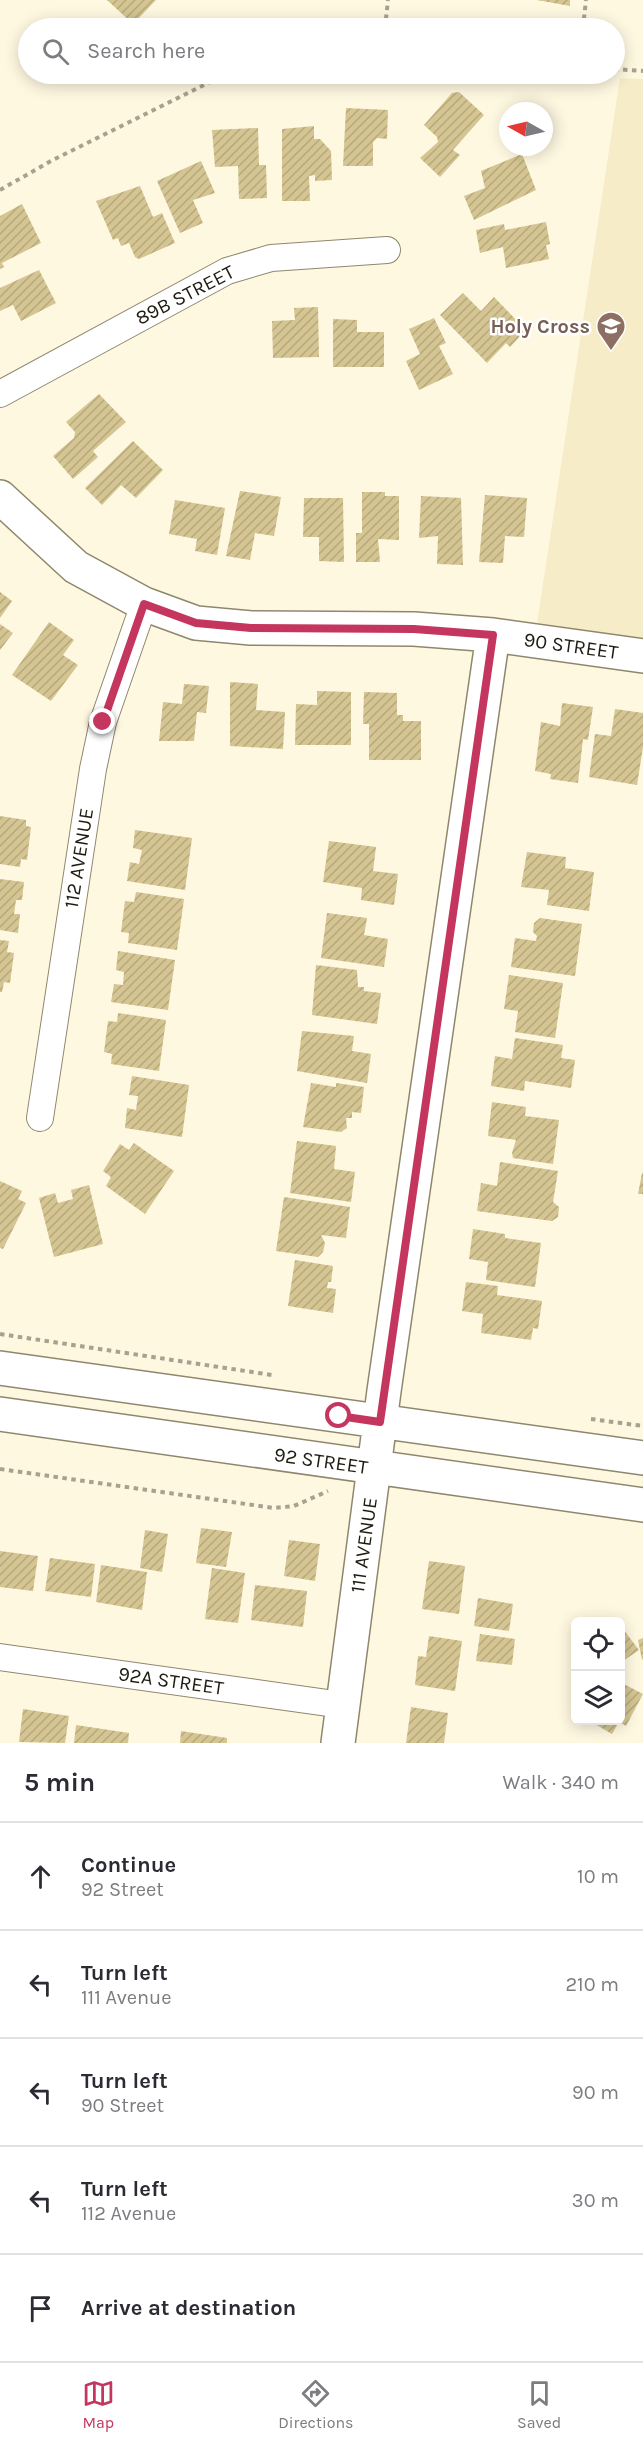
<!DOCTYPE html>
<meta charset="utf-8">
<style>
body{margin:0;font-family:Karla,sans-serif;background:#f2f2f3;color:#2b2b33}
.controls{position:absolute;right:18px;bottom:18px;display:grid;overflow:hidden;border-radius:9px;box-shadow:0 3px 15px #0003}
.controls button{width:54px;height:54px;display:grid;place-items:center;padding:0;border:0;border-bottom:2px solid #e1e1e2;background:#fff;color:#2b2b33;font:30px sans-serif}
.compass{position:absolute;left:499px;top:102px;width:54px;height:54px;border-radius:50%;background:#fff;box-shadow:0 3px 15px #0003;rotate:278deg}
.stop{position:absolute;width:18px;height:18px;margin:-14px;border:4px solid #c5365e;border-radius:50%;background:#fff}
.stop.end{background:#c5365e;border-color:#fff;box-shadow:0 2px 6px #0008}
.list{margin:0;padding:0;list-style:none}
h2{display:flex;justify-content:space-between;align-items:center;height:78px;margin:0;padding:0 24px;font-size:26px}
h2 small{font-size:20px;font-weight:400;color:#7c7c81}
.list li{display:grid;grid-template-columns:39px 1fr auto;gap:18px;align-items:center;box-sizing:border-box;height:108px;padding:0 24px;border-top:2px solid #e1e1e2}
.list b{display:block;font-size:22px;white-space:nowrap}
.list p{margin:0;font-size:20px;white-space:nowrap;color:#7c7c81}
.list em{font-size:20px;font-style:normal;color:#7c7c81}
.icon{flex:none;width:33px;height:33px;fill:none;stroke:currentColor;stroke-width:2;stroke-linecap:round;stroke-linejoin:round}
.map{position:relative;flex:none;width:643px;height:1743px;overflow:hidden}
.search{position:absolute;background:#fff;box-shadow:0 3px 15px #0003;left:18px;right:18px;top:18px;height:66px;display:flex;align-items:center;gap:15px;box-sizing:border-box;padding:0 21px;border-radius:33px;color:#7c7c81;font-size:22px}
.sheet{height:618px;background:#fff}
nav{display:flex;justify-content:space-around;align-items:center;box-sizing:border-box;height:84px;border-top:2px solid #e1e1e2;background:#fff;font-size:16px;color:#7c7c81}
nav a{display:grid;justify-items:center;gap:3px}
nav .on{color:#c5365e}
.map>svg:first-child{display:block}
.built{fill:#f7ecc8}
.building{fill:url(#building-hatch)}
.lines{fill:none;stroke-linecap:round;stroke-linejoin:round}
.street-casing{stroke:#8f876d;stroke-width:28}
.secondary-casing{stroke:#8f876d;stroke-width:36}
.path{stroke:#a7a190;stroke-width:4;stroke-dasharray:4.5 4.5;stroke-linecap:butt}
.street{stroke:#fff;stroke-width:26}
.secondary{stroke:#fff;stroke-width:33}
.route{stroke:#c5365e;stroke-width:8}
.labels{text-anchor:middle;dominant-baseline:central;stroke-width:5;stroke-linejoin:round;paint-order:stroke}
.street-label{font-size:20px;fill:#1e1b11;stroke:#fff}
.education-label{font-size:20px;font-weight:bold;fill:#785e54;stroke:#fff;text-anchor:end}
</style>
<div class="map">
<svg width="643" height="1743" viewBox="0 0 643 1743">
<defs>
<pattern id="building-hatch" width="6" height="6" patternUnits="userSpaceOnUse" patternTransform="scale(1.5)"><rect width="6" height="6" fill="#d5c592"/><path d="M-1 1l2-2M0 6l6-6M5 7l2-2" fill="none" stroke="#b6a97d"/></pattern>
</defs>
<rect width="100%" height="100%" fill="#fff8e1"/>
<!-- built -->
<path class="built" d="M620 78 643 79V639L537 623Z"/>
<!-- building -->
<path class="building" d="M107 0H156L133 24Z
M537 0H570V6Z
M459 92 484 115 453 150 460 155 440 177 420 158 438 142 437 137 424 125 452 93Z
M346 108 388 110 387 139 377 138 373 142V166H343Z
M314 126V139H320L331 151 332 180 315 181V175L309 176 310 201H282V129Z
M258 128 259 165H266L267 198 239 199 238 166 215 167 212 130Z
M522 154 536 190 474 220 464 196 485 188 481 171Z
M201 161 215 193 193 200 203 223 180 233 157 181Z
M140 186 153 217 162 213 175 243 139 259 135 257 129 243 121 246 118 238 113 240 96 201Z
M22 204 41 243 2 263 4 267 0 269V216Z
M546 222 550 244 546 245 549 259 506 268 503 247 480 253 476 230 504 224 505 230Z
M39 270 56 303 21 321 13 305 0 311V288Z
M463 293 481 311 494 297 526 330 510 347 506 343 487 363 440 315Z
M318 307 319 357 273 358 272 321 295 320 294 308Z
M434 318 446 343 439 346 453 374 419 390 406 361 420 354 409 329Z
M333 319 357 320V332H384V367H333Z
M99 394 126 422 93 451 98 457 73 479 53 456 74 438 75 432 66 422Z
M133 441 163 470 136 498 121 485 102 505 85 488Z
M240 491 281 497 274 536 255 533 250 560 226 556Z
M362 492H385V496H399V540L378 539 380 562H356V533H362Z
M485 495 527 498 524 537 505 536 503 563 479 562Z
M421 496 461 498 463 565 437 564 438 536 419 538Z
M304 498H343L344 562 319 561V537H303Z
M175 500 225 508 217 555 195 551 197 539 169 534Z
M0 592 12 601 0 618Z
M49 622 74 640 63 655 78 665 51 701 12 675Z
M0 624 13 633 0 650Z
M230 682 258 684 256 710 285 712 283 749 230 746Z
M184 684 209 686 206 713 197 712 194 741H159L163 702 182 704Z
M317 691 351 692V745H295L296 704 317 705Z
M364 692 397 693V715H403V721H421V760H369V724H363Z
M562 703 593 707 588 740 583 739 578 783 550 779 551 774 535 771 541 722 560 726Z
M615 709 643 713V747L637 785 589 777 595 734 611 736Z
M0 816 26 820V826L31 827 27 860 21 859 20 867 0 864Z
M135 830 192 838 185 890 127 881 130 862 139 864 142 850 133 848Z
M329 841 376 847 373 871 398 874 394 905 361 900 362 888 323 882Z
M527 852 566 857 565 868 594 872 589 911 547 905 549 890 521 887Z
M0 879 24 882 22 900H16L14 914H20L18 933 0 930Z
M136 892 184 899 177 950 128 943 129 933 121 932 125 901 134 902Z
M327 913 367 918 364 935 388 939 384 967 321 958Z
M540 918 582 924 575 976 511 967 515 938 536 941 537 936 533 932 534 923Z
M0 940 9 941 7 952 14 953 10 983 4 982 2 992H0Z
M118 951 175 960 168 1010 111 1002 114 984 123 985 124 972 116 970Z
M316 965 357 970 358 987H364V991L381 993 377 1024 312 1015Z
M509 975 563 983 555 1038 515 1032 518 1011 504 1009Z
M118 1013 166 1020 159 1071 111 1064 112 1054 104 1052 108 1021 117 1022Z
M302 1031 354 1036 352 1051 371 1054 367 1083 297 1071Z
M515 1038 563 1045 561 1058 575 1060 571 1088 525 1081 524 1091 491 1086 495 1056 512 1059Z
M132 1076 189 1085 182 1137 125 1128 127 1108 136 1110 138 1096 129 1095Z
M311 1083 336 1087V1083L364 1087 361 1113 352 1112V1118H346L347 1128 341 1132 303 1127Z
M492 1102 526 1107 525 1116 559 1120 553 1164 513 1158 512 1153 516 1140 488 1136Z
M297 1141 336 1146 334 1169 355 1172 351 1202 290 1193Z
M134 1143 174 1171 145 1214 106 1186 111 1177 103 1171 120 1144 129 1150Z
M500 1162 558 1171 553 1202 559 1207 558 1217 552 1221 477 1211 481 1183 497 1186Z
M642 1173H643V1194H638Z
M0 1181 22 1191 18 1199 26 1203 3 1249 0 1248Z
M89 1185 103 1244 54 1257 39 1198 55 1193 58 1203 73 1199 71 1190Z
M284 1197 350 1207 346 1238 321 1235 325 1243 323 1252 318 1257 276 1251Z
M473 1229 505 1234V1238L541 1243 535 1287 486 1280 488 1262 469 1259Z
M295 1260 333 1266 331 1282H328L327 1288 336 1289 333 1313 288 1306Z
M466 1282 498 1286 497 1295 542 1301 538 1329 533 1328 531 1340 481 1333 483 1314 462 1311Z
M201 1528 232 1532 226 1567 196 1563Z
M145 1530 168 1534 162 1572 140 1568Z
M289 1540 320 1544 315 1581 284 1576Z
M0 1551 38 1556 33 1591 0 1587Z
M50 1558 95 1564 91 1597 45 1591Z
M429 1561 465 1566 459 1614 422 1609Z
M101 1565 147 1572 142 1610 96 1602Z
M212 1568 245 1573 238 1623 205 1619Z
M255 1585 307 1591 303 1627 251 1620Z
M478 1598 513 1604 509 1631 474 1626Z
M620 1625 639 1650 620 1663Z
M480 1634 515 1639 512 1665 476 1661Z
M429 1636 462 1641 455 1691 415 1685 418 1656 426 1657Z
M643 1638V1659L642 1660 638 1640Z
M620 1682 643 1694 626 1726 619 1722 612 1734 588 1720H620Z
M411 1707 448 1713 444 1743H406Z
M23 1709 69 1716 65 1743 19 1742Z
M76 1725 129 1733 128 1743H74Z
M181 1731 227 1738V1743H180Z"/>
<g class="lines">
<!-- street casing -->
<g class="street-casing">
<path id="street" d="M0 394 227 271 271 258 387 250
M40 1118 93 769 103 722 144 604
M0 1657 342 1705"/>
</g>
<!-- secondary casing -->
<g class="secondary-casing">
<path id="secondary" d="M0 497 76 567 144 604 196 623 251 628 414 629 493 635 643 656
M0 1368 643 1458
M0 1414 643 1505
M338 1743 384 1391 493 635"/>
</g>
<!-- path -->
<path class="path" d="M385 28 388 0
M583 28 586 0
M614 69 643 71
M0 190 51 161 218 78 259 74
M0 1334 272 1375
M591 1419 643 1426
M0 1469 274 1508 294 1506 328 1491"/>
<!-- street -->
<use href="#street" class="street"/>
<!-- secondary -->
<use href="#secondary" class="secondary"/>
</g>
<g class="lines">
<!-- route -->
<path class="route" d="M103 722 144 604 196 623 251 628 414 629 493 635 380 1422 339 1416"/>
</g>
<!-- icons -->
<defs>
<g id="school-pin" transform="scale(1.5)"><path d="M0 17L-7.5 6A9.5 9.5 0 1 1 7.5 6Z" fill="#8d6e63" stroke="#fff"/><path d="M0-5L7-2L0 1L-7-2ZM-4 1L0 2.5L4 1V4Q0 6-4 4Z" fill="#fff"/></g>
</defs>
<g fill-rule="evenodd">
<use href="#school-pin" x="611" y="326"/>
</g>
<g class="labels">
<!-- street labels -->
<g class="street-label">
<text transform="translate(185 295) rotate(-27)">89B STREET</text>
<text transform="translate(571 646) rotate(8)">90 STREET</text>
<text transform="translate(79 858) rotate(-81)">112 AVENUE</text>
<text transform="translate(321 1461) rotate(8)">92 STREET</text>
<text transform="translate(364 1545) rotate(-82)">111 AVENUE</text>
<text transform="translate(171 1681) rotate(8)">92A STREET</text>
</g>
<!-- education labels -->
<g class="education-label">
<text x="590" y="326">Holy Cross</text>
</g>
</g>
</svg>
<div class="controls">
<button><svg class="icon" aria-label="locate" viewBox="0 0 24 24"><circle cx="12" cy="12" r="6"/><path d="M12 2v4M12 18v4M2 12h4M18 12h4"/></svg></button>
<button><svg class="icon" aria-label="layers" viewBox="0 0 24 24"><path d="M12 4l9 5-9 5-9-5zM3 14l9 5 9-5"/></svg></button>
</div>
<svg class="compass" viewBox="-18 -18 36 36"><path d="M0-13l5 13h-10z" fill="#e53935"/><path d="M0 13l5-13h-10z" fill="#7c7c81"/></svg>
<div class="stop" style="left:339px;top:1416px"></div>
<div class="stop end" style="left:103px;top:722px"></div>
<div class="search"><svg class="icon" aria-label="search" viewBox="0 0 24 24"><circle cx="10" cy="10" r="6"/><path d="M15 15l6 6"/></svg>Search here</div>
</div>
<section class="sheet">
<h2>5 min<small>Walk · 340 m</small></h2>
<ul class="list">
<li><svg class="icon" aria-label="ahead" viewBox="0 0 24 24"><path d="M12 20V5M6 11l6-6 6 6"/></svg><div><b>Continue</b><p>92 Street</p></div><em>10 m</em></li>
<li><svg class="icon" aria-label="left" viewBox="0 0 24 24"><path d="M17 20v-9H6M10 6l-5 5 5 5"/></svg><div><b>Turn left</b><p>111 Avenue</p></div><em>210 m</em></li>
<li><svg class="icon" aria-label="left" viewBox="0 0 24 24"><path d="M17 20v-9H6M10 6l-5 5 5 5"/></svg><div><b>Turn left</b><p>90 Street</p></div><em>90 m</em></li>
<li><svg class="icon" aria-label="left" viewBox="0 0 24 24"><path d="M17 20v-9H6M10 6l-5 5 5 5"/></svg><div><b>Turn left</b><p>112 Avenue</p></div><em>30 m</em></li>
<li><svg class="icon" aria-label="arrive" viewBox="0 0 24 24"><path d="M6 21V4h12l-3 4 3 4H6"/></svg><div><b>Arrive at destination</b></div></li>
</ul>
</section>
<nav>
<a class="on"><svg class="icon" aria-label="map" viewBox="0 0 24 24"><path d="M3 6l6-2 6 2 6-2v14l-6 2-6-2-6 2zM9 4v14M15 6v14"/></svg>Map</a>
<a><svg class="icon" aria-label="directions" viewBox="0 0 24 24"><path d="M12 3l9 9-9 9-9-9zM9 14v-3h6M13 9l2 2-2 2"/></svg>Directions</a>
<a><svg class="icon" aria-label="saved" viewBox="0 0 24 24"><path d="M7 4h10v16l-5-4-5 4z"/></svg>Saved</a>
</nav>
